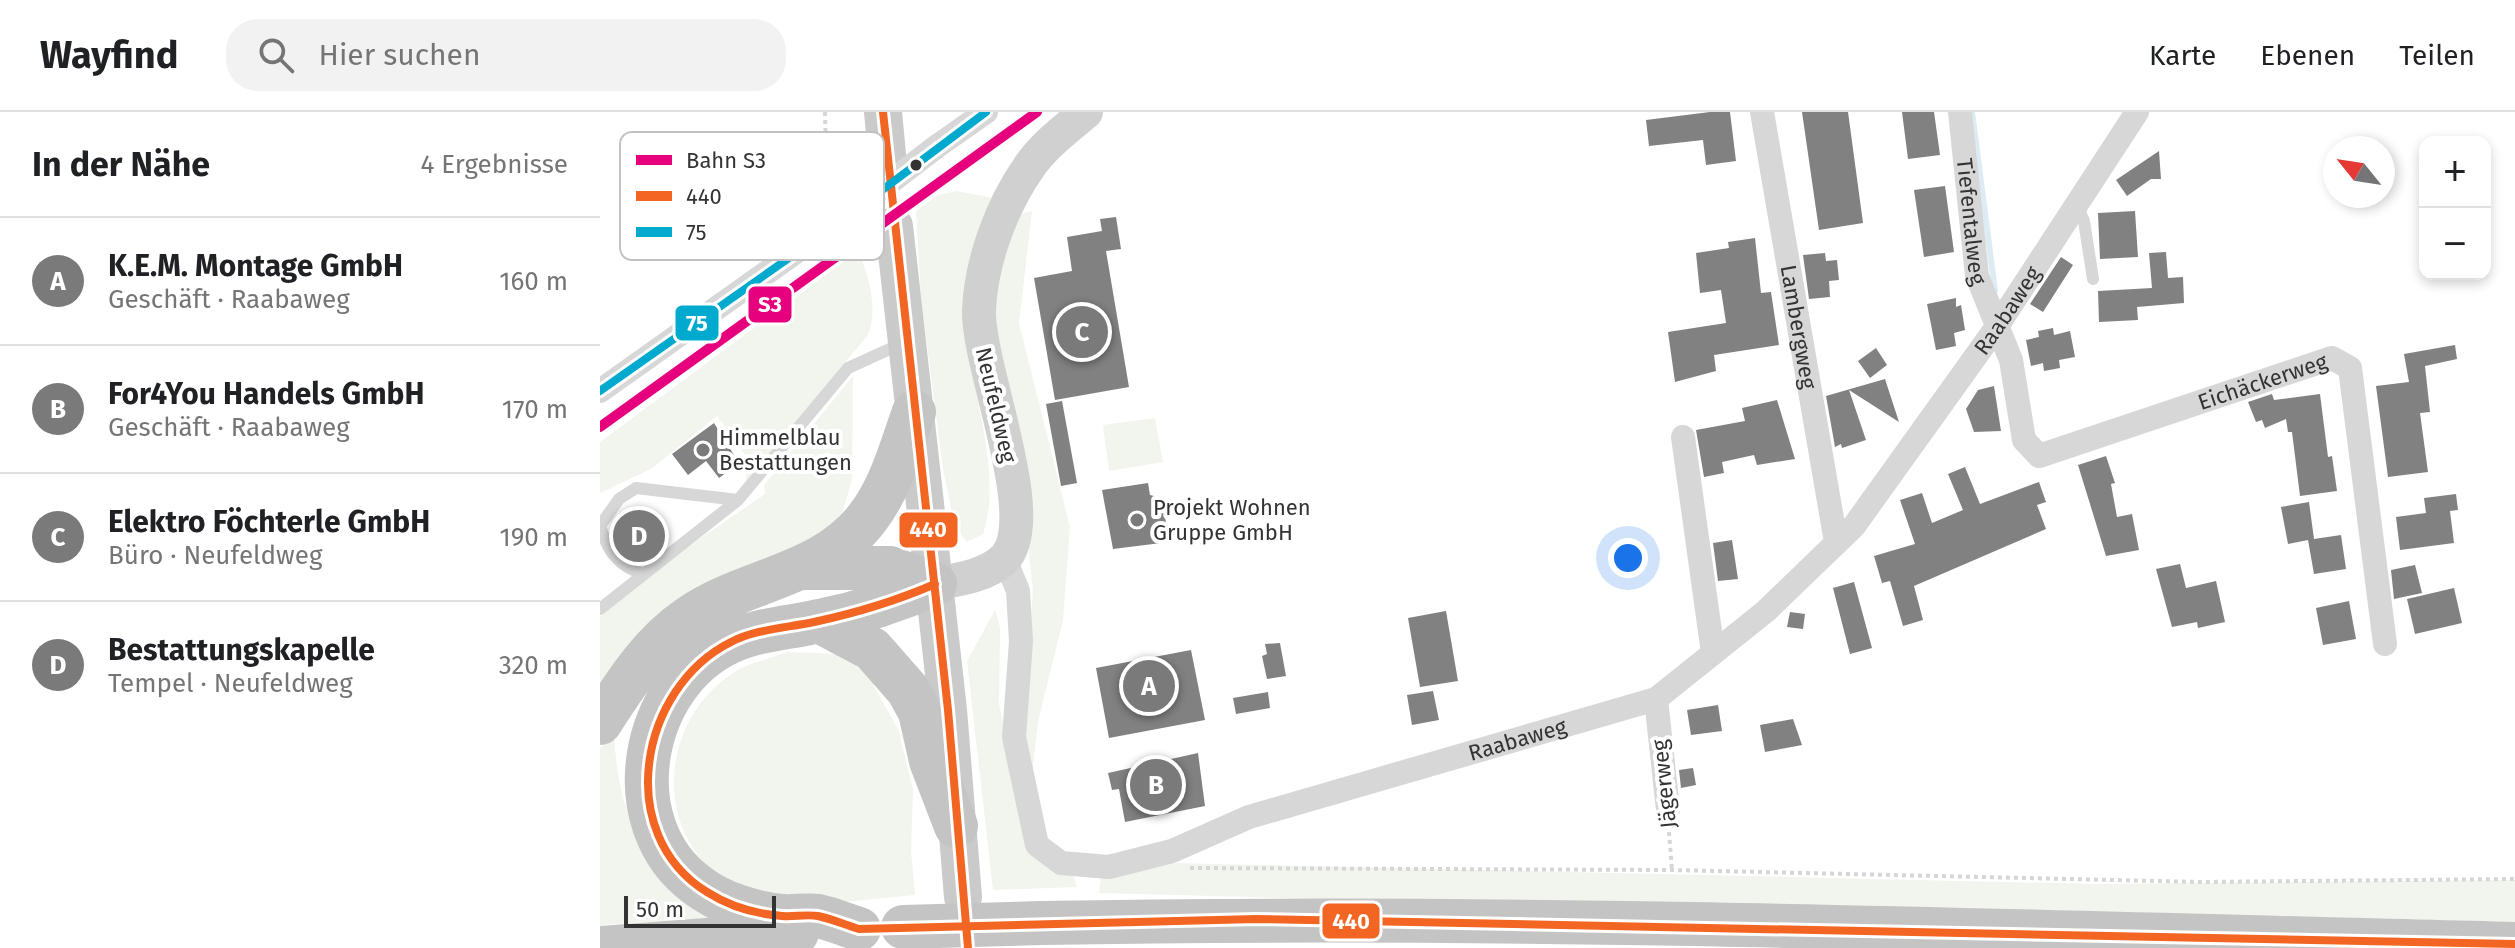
<!DOCTYPE html>
<html lang="de">
<meta charset="utf-8">
<style>
body{margin:0;font-family:"Fira Sans",sans-serif;background:#f2f2f2;color:#202124}
.controls{position:absolute;right:24px;top:24px;display:grid;overflow:hidden;border-radius:16px;box-shadow:0 4px 12px #0003}
.controls button{width:72px;height:72px;display:grid;place-items:center;padding:0;border:0;border-bottom:2px solid #e0e0e0;background:#fff;color:#202124;font:40px sans-serif}
.compass{position:absolute;left:1723px;top:24px;width:72px;height:72px;border-radius:50%;background:#fff;box-shadow:0 4px 12px #0003;rotate:300deg}
.scale{position:absolute;left:24px;bottom:20px;width:152px;box-sizing:border-box;padding-left:8px;border:4px solid #333;border-top:0;font-size:22px;line-height:28px;white-space:nowrap;color:#333;-webkit-text-stroke:6px #fff;paint-order:stroke}
.you{position:absolute;left:1028px;top:446px;width:28px;height:28px;margin:-20px;border:6px solid #fff;border-radius:50%;background:#1a73e8;box-shadow:0 0 0 12px #1a73e833}
.badge{display:grid;place-items:center;width:52px;height:52px;border-radius:50%;background:#7a7a7a;color:#fff;font-size:26px;font-weight:700}
.pin{position:absolute;translate:-50% -50%;border:4px solid #fff;box-shadow:0 2px 8px #0006}
.list{margin:0;padding:0;list-style:none}
h2{display:flex;justify-content:space-between;align-items:center;height:104px;margin:0;padding:0 32px;font-size:34px}
h2 small{font-size:26px;font-weight:400;color:#757577}
.list li{display:grid;grid-template-columns:52px 1fr auto;gap:24px;align-items:center;box-sizing:border-box;height:128px;padding:0 32px;border-top:2px solid #e0e0e0}
.list b{display:block;font-size:30px;white-space:nowrap}
.list p{margin:0;font-size:26px;white-space:nowrap;color:#757577}
.list em{font-size:26px;font-style:normal;color:#757577}
.icon{flex:none;width:44px;height:44px;fill:none;stroke:currentColor;stroke-width:2;stroke-linecap:round;stroke-linejoin:round}
.map{position:relative;flex:none;width:1915px;height:836px;overflow:hidden}
header{display:flex;align-items:center;gap:48px;box-sizing:border-box;height:112px;padding:0 40px;background:#fff;border-bottom:2px solid #e0e0e0}
header strong{font-size:38px}
nav{display:flex;gap:44px;margin-inline-start:auto;font-size:28px}
.search{width:560px;height:72px;background:#f2f2f2;display:flex;align-items:center;gap:20px;box-sizing:border-box;padding:0 28px;border-radius:32px;color:#757577;font-size:30px}
main{display:flex}
aside{flex:1;background:#fff}
.map>svg:first-child{display:block}
.green{fill:#f1f5ed}
.lines{fill:none;stroke-linecap:round;stroke-linejoin:round}
.stream{stroke:#ddebf3;stroke-width:6}
.building{fill:#818181}
.path{stroke:#d6d6d6;stroke-width:4;stroke-dasharray:4 4;stroke-linecap:butt}
.lane{stroke:#d7d7d7;stroke-width:12}
.street{stroke:#d7d7d7;stroke-width:24}
.secondary{stroke:#d0d0d0;stroke-width:34}
.primary{stroke:#cacaca;stroke-width:38}
.highway{stroke:#c4c4c4;stroke-width:44}
.street-bridge{stroke:#d7d7d7;stroke-width:24}
.highway-bridge{stroke:#c4c4c4;stroke-width:44}
.bus-1-casing{stroke:#fff;stroke-width:14}
.bus-2-casing{stroke:#fff;stroke-width:14}
.bus-1{stroke:#f26522;stroke-width:8}
.bus-2{stroke:#00a9ce;stroke-width:8}
.rail-1-casing{stroke:#fff;stroke-width:16}
.rail-1{stroke:#e6007e;stroke-width:10}
.bus-dot{fill:#333;stroke:#fff;stroke-width:3}
.poi-dot{fill:#7a7a7a;stroke:#fff;stroke-width:3}
.labels{text-anchor:middle;dominant-baseline:central;stroke-width:8;stroke-linejoin:round;paint-order:stroke}
.street-label{font-size:22px;fill:#333;stroke:#fff}
.poi-label{font-size:22px;fill:#333;stroke:#fff;text-anchor:start}
.key{fill:#fff;stroke:#c2c2c2;stroke-width:2}
.key-label{font-size:22px;fill:#333}
.line-badge{stroke:#fff;stroke-width:3}
.badge-label{font-size:22px;text-anchor:middle;font-weight:bold;fill:#fff}
</style>
<header>
<strong>Wayfind</strong>
<div class="search"><svg class="icon" aria-label="search" viewBox="0 0 24 24"><circle cx="10" cy="10" r="6"/><path d="M15 15l6 6"/></svg>Hier suchen</div>
<nav><a>Karte</a><a>Ebenen</a><a>Teilen</a></nav>
</header>
<main>
<aside>
<h2>In der Nähe<small>4 Ergebnisse</small></h2>
<ul class="list">
<li><span class="badge">A</span><div><b>K.E.M. Montage GmbH</b><p>Geschäft · Raabaweg</p></div><em>160 m</em></li>
<li><span class="badge">B</span><div><b>For4You Handels GmbH</b><p>Geschäft · Raabaweg</p></div><em>170 m</em></li>
<li><span class="badge">C</span><div><b>Elektro Föchterle GmbH</b><p>Büro · Neufeldweg</p></div><em>190 m</em></li>
<li><span class="badge">D</span><div><b>Bestattungskapelle</b><p>Tempel · Neufeldweg</p></div><em>320 m</em></li>
</ul>
</aside>
<div class="map">
<svg width="1915" height="836" viewBox="0 0 1915 836">
<rect width="100%" height="100%" fill="#fff"/>
<!-- green -->
<path class="green" d="M357 79 393 86C386 124 368 190 370 227 372 290 403 361 383 422L367 430 355 415 343 357 321 186 316 99 338 83Z
M432 99 419 211 470 415 463 508 438 610 431 671 415 618 429 538 433 477 426 414 386 213 415 103Z
M258 139C269 162 279 201 267 224L146 369V344L117 304 51 357 0 381V330Z
M253 264 252 368 240 408 0 582V505L50 461 165 382 164 373Z
M555 306 563 350 509 359 503 313Z
M395 498 400 516 399 592 428 734 446 752 474 765 477 775 393 778 367 549Z
M187 540 238 542 277 566 273 573 298 617 313 677 311 739 315 783C262 787 184 802 135 775 53 730 56 614 130 563 145 552 169 547 187 540Z
M14 619C18 716 45 740 110 806L0 813V636Z
M571 751 1494 772 1915 768V812L1420 805 499 781 501 763Z"/>
<g class="lines">
<!-- stream -->
<path class="stream" d="M1372 0 1395 179"/>
</g>
<!-- building -->
<path class="building" d="M1110 0H1130L1136 49 1106 53 1103 28 1049 34 1046 8Z
M1202 0H1248L1263 111 1219 118Z
M1302 0H1334L1340 43 1308 47Z
M1559 39 1561 67H1551L1527 84 1516 68Z
M1345 74 1354 140 1324 145 1314 78Z
M1535 99 1538 145 1500 147 1498 101Z
M516 105 521 137 506 139 529 275 455 288 434 166 472 159 467 125 502 119 500 107Z
M1155 126 1161 181 1171 180 1179 233 1114 243 1116 259 1075 270 1068 220 1126 211 1121 178 1100 181 1096 141 1129 136 1128 130Z
M1566 140 1568 166 1583 165 1584 191 1537 195 1538 208 1499 210 1498 179 1552 176 1549 141Z
M1225 141 1226 149 1237 148 1239 168 1229 169 1230 185 1209 187 1203 143Z
M1461 145 1473 153 1443 200 1430 192Z
M1356 186V195L1361 193 1365 218 1354 221 1356 234 1336 238 1327 192Z
M1453 216 1454 223 1470 219 1475 245 1459 248 1460 256 1444 259 1443 251 1431 254 1426 228 1439 225 1438 219Z
M1855 233 1857 247 1825 254 1830 300 1820 301 1828 360 1788 365 1776 274 1809 270 1804 242Z
M1276 236 1287 253 1270 266 1258 249Z
M1285 267 1299 310 1249 278 1266 328 1242 336 1241 332 1235 335 1226 284Z
M1394 274 1401 319 1374 320 1366 297 1378 278Z
M1672 282 1674 288 1720 282 1728 345 1732 344 1737 379 1700 384 1692 320H1688L1686 307 1665 316 1662 308 1656 310 1648 290Z
M1177 288 1195 347 1157 353 1154 343 1122 350 1124 361 1104 365 1096 318 1145 309 1142 296Z
M462 289 477 371 461 374 446 292Z
M114 311 139 351 119 366 106 349 88 363 72 342Z
M1506 344 1515 371 1511 372 1517 405 1532 402 1539 438 1506 444 1478 353Z
M1365 355 1380 392 1439 370 1446 390 1437 393 1446 417 1314 474 1323 508 1303 514 1290 469 1282 471 1274 444 1315 432 1300 388 1322 381 1332 411 1363 398 1348 362Z
M548 371 550 383 562 386 569 430 513 437 502 378Z
M1856 382 1858 398 1850 399 1854 431 1800 438 1796 405 1826 401 1824 386Z
M1709 390 1714 427 1741 423 1746 457 1714 462 1708 428 1688 432 1681 395Z
M24 402 65 426 50 446 13 424Z
M1132 428 1138 467 1118 469 1113 431Z
M1580 452 1586 476 1616 469 1625 510 1598 516 1597 510 1572 515 1556 457Z
M1815 453 1822 481 1794 487 1791 458Z
M1254 470 1272 536 1250 542 1233 476Z
M1854 476 1862 511 1815 522 1807 487Z
M1749 489 1756 527 1723 533 1716 496Z
M846 499 858 569 820 575 808 506Z
M1190 500 1205 502 1203 517 1187 515Z
M680 531 686 564 667 567 662 544 667 542 665 532Z
M591 538 605 608 509 626 496 556Z
M833 579 839 608 812 613 807 583Z
M668 580 670 596 636 602 633 586Z
M1118 593 1122 619 1091 623 1087 598Z
M1193 607 1202 633 1165 640 1160 613Z
M598 641 605 694 525 710 519 677 512 678 508 661Z
M1093 656 1096 673 1081 676 1079 658Z"/>
<g class="lines">
<!-- path -->
<path class="path" d="M225 0 227 90
M1069 720 1072 758
M590 756 1072 758 1601 770 1915 767"/>
<!-- lane -->
<path class="lane" d="M1477 94 1484 109 1493 167
M0 414 19 387 36 376 138 388
M0 414C8 439 18 455 44 462
M0 497 138 388 248 256 303 231"/>
<!-- street -->
<g class="street">
<path id="s1" d="M1162 0 1236 430"/>
<path id="s2" d="M1360 0 1377 164 1411 248 1424 328 1439 344 1732 246 1750 256 1785 532"/>
<path d="M336 35 386 0"/>
<path d="M0 279 238 110"/>
<path d="M1083 325 1113 541"/>
<path id="s3" d="M405 447 418 479 421 529 414 625 437 733 461 751 509 755 572 739 649 705 1056 587 1166 499 1254 414 1396 216 1537 0"/>
<path d="M1056 587 1068 698"/>
</g>
<!-- secondary -->
<path class="secondary" d="M335 472C356 468 386 464 403 448 444 410 377 254 379 198 381 150 401 95 429 55 443 34 466 17 486 0"/>
<!-- primary -->
<path class="primary" d="M283 0 288 53
M294 114 348 598 363 785"/>
<!-- highway -->
<path class="highway" d="M205 456H290L335 472
M219 509 272 537 308 578 320 600 331 649 356 714
M0 611C26 571 50 532 90 505 147 466 224 464 268 405 291 375 301 336 314 300
M441 811C932 802 1424 820 1915 832
M259 817C246 813 232 807 218 804 207 802 194 805 182 804 153 801 120 791 97 773 14 712 40 571 130 530 158 517 190 516 219 509 260 501 297 489 335 472
M0 836 197 821"/>
<!-- street-bridge -->
<path class="street-bridge" d="M238 110 336 35"/>
<!-- highway-bridge -->
<path class="highway-bridge" d="M303 815 441 811"/>
<!-- bus-1 casing -->
<g class="bus-1-casing">
<path id="bus-1" d="M283 0 348 598 368 836
M335 472C296 489 256 501 214 510 186 516 156 517 131 530 39 576 13 722 107 780 129 794 156 802 182 804 194 805 206 802 218 804 232 807 246 813 259 817L657 807 1915 832"/>
</g>
<!-- bus-2 casing -->
<g class="bus-2-casing">
<path id="bus-2" d="M0 279 233 115 386 0"/>
</g>
<!-- bus-1 -->
<use href="#bus-1" class="bus-1"/>
<!-- bus-2 -->
<use href="#bus-2" class="bus-2"/>
<!-- rail-1 casing -->
<g class="rail-1-casing">
<path id="rail-1" d="M0 315 437 0"/>
</g>
<!-- rail-1 -->
<use href="#rail-1" class="rail-1"/>
</g>
<!-- markers -->
<circle class="bus-dot" cx="316" cy="53" r="7"/>
<g class="poi-dot">
<circle cx="103" cy="338" r="8"/>
<circle cx="537" cy="408" r="8"/>
</g>
<g class="labels">
<!-- street labels -->
<g class="street-label">
<text stroke="none"><textPath href="#s2" startOffset="110">Tiefentalweg</textPath></text>
<text stroke="none"><textPath href="#s3" startOffset="1470">Raabaweg</textPath></text>
<text stroke="none"><textPath href="#s1" startOffset="218">Lambergweg</textPath></text>
<text stroke="none"><textPath href="#s2" startOffset="594">Eichäckerweg</textPath></text>
<text transform="translate(396 293) rotate(77)">Neufeldweg</text>
<text stroke="none"><textPath href="#s3" startOffset="798">Raabaweg</textPath></text>
<text transform="translate(1064 672) rotate(-96)">Jägerweg</text>
</g>
<!-- poi labels -->
<g class="poi-label">
<text x="119" y="325">Himmelblau<tspan x="119" dy="25">Bestattungen</tspan></text>
<text x="553" y="395">Projekt Wohnen<tspan x="553" dy="25">Gruppe GmbH</tspan></text>
</g>
</g>
<!-- legend -->
<rect x="20" y="20" width="264" height="128" rx="12" class="key"/>
<rect x="36" y="43" width="36" height="10" fill="#e6007e"/>
<rect x="36" y="79" width="36" height="10" fill="#f26522"/>
<rect x="36" y="115" width="36" height="10" fill="#00a9ce"/>
<g class="key-label">
<text x="86" y="56">Bahn S3</text>
<text x="86" y="92">440</text>
<text x="86" y="128">75</text>
</g>
<g class="line-badge">
<rect x="147" y="173" width="46" height="39" rx="8" fill="#e6007e"/>
<rect x="74" y="192" width="46" height="38" rx="8" fill="#00a9ce"/>
<rect x="298" y="399" width="61" height="38" rx="8" fill="#f26522"/>
<rect x="721" y="790" width="60" height="38" rx="8" fill="#f26522"/>
</g>
<g class="badge-label">
<text x="170" y="200">S3</text>
<text x="97" y="219">75</text>
<text x="328" y="425">440</text>
<text x="751" y="817">440</text>
</g>
</svg>
<div class="controls">
<button>+</button>
<button>−</button>
</div>
<svg class="compass" viewBox="-18 -18 36 36"><path d="M0-13l5 13h-10z" fill="#e53935"/><path d="M0 13l5-13h-10z" fill="#757577"/></svg>
<div class="scale">50 m</div>
<div class="you"></div>
<div class="pin badge" style="left:549px;top:574px">A</div>
<div class="pin badge" style="left:556px;top:673px">B</div>
<div class="pin badge" style="left:482px;top:220px">C</div>
<div class="pin badge" style="left:39px;top:424px">D</div>
</div>
</main>
